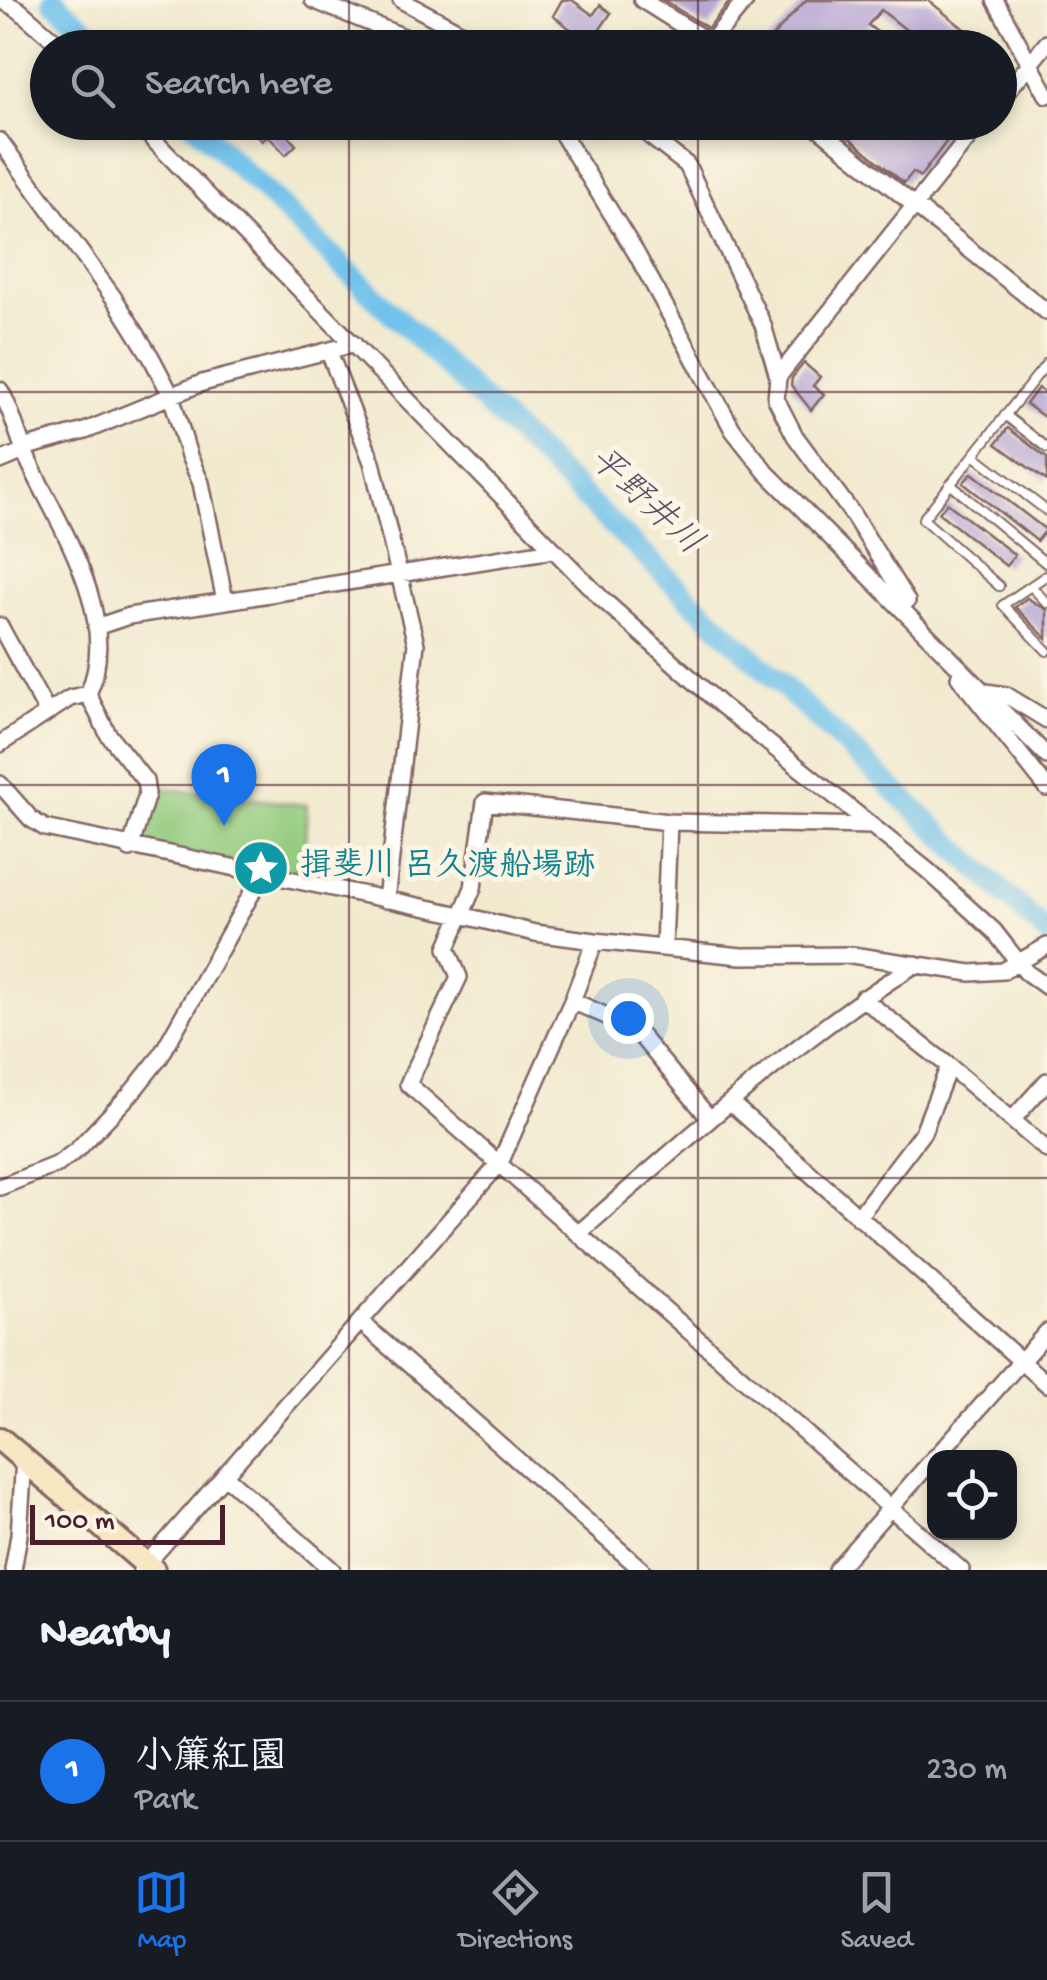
<!DOCTYPE html>
<meta charset="utf-8">
<style>
body{margin:0;font-family:"Gochi Hand","Klee One",sans-serif;background:#242831;color:#f1f3f6}
.controls{position:absolute;right:30px;bottom:30px;display:grid;overflow:hidden;border-radius:20px;box-shadow:0 5px 15px #0003}
.controls button{width:90px;height:90px;display:grid;place-items:center;padding:0;border:0;border-bottom:2px solid #363941;background:#171b24;color:#f1f3f6;font:50px sans-serif}
.scale{position:absolute;left:30px;bottom:25px;width:195px;box-sizing:border-box;padding-left:10px;border:5px solid #4a1f2b;border-top:0;font-size:28px;line-height:35px;white-space:nowrap;color:#4a1f2b;-webkit-text-stroke:8px #fcf5e5;paint-order:stroke}
.you{position:absolute;left:628px;top:1018px;width:35px;height:35px;margin:-25px;border:8px solid #fff;border-radius:50%;background:#1a73e8;box-shadow:0 0 0 15px #1a73e833}
.badge{display:grid;place-items:center;width:65px;height:65px;border-radius:50%;background:#1a73e8;color:#fff;font-size:32px;font-weight:700}
.pin{position:absolute;translate:-50% -82px;filter:drop-shadow(0 2px 5px #0008)}
.pin::after{content:'';position:absolute;top:52px;width:35px;height:30px;background:inherit;clip-path:polygon(0 0,100% 0,50% 100%)}
.list{margin:0;padding:0;list-style:none}
h2{display:flex;justify-content:space-between;align-items:center;height:130px;margin:0;padding:0 40px;font-size:42px}
h2 small{font-size:32px;font-weight:400;color:#9ea1a6}
.list li{display:grid;grid-template-columns:65px 1fr auto;gap:30px;align-items:center;box-sizing:border-box;height:140px;padding:0 40px;border-top:2px solid #363941}
.list b{display:block;font-size:38px;white-space:nowrap}
.list p{margin:0;font-size:32px;white-space:nowrap;color:#9ea1a6}
.list em{font-size:32px;font-style:normal;color:#9ea1a6}
.icon{flex:none;width:55px;height:55px;fill:none;stroke:currentColor;stroke-width:2;stroke-linecap:round;stroke-linejoin:round}
.map{position:relative;flex:none;width:1047px;height:1570px;overflow:hidden}
.search{position:absolute;background:#171b24;box-shadow:0 5px 15px #0003;left:30px;right:30px;top:30px;height:110px;display:flex;align-items:center;gap:25px;box-sizing:border-box;padding:0 35px;border-radius:55px;color:#9ea1a6;font-size:38px}
.sheet{height:270px;background:#171b24}
nav{display:flex;justify-content:space-around;align-items:center;box-sizing:border-box;height:140px;border-top:2px solid #363941;background:#171b24;font-size:28px;color:#9ea1a6}
nav a{display:grid;justify-items:center;gap:5px}
nav .on{color:#1a73e8}
.map>svg:first-child{display:block}
.green{fill:#92cb7e;stroke:#6e7554;stroke-width:2.5}
.lines{fill:none;stroke-linecap:round;stroke-linejoin:round}
.river{stroke:#70c1eb;stroke-width:22}
.building{fill:#b7a7d5}
.service-casing{stroke:#846664;stroke-width:12}
.minor-casing{stroke:#846664;stroke-width:20}
.secondary-casing{stroke:#846664;stroke-width:28}
.service{stroke:#fff;stroke-width:8}
.minor{stroke:#fff;stroke-width:15}
.secondary{stroke:#f9e7c3;stroke-width:22}
.grid{fill:none;stroke:#4a1f2b;stroke-width:2.5;stroke-opacity:0.55}
.labels{text-anchor:middle;dominant-baseline:central;stroke-width:10;stroke-linejoin:round;paint-order:stroke}
.culture-label{font-size:32px;font-weight:bold;fill:#0d838f;stroke:#fcf5e5;text-anchor:start}
.water-label{font-size:35px;font-style:italic;fill:#555065;stroke:#fcf5e5}
</style>
<div class="map">
<svg width="1047" height="1570" viewBox="0 0 1047 1570">
<rect width="100%" height="100%" fill="#fcf5e5"/>
<filter id="ink" filterUnits="userSpaceOnUse"><feTurbulence type="fractalNoise" baseFrequency=".01" numOctaves="2"/><feDisplacementMap in="SourceGraphic" scale="20" xChannelSelector="R" yChannelSelector="G"/><feConvolveMatrix kernelMatrix="1 2 1 2 8 2 1 2 1" color-interpolation-filters="sRGB"/></filter>
<filter id="wash" filterUnits="userSpaceOnUse"><feTurbulence type="fractalNoise" baseFrequency=".0048" numOctaves="4" result="noise"/><feDisplacementMap in="SourceGraphic" scale="40" xChannelSelector="R" yChannelSelector="G"/><feGaussianBlur stdDeviation="2.25" result="paint"/><feColorMatrix in="noise" values="0 0 0 0 0 0 0 0 0 0 0 0 0 0 0 0 0 1.4 0 .05"/><feComposite in="paint" operator="in"/></filter>
<g filter="url(#wash)">
<rect width="100%" height="100%" fill="#f1eacf"/>
<!-- green -->
<path class="green" d="M153 787 307 805 303 877 136 846Z"/>
<g class="lines">
<!-- river -->
<path class="river" d="M53 0 107 48
M192 122 691 600 1047 933"/>
</g>
<g id="blocks">
<!-- building -->
<path class="building" d="M562 0H572L593 15 600 5 611 13 598 32 615 48H583L588 42 553 16Z
M663 0H731L708 28Z
M806 0H928L988 48H929L881 10 868 25 885 38 877 48H762Z
M269 122H275L296 145 286 155 268 136 262 141 251 129 258 123 263 128Z
M844 122H961L920 177 913 172 904 183 839 129Z
M804 363 820 377 813 386 824 394 811 410 791 385 792 378Z
M1038 388 1047 395V419L1026 404Z
M1008 428 1047 458V481L996 444Z
M972 473 1046 530 1037 541 963 483Z
M947 503 1015 555 1006 566 939 513Z
M1027 598 1047 610V639L1015 607Z"/>
</g>
</g>
<g filter="url(#ink)">
<use href="#blocks" fill-opacity="0" stroke="#846664" stroke-width="2.5"/>
<g class="lines">
<!-- service casing -->
<g class="service-casing">
<path id="service" d="M1005 415 1047 448
M974 455 1047 511
M950 484 1047 564
M1047 575 1003 605 1047 651
M999 586 923 519 1047 363
M1031 586 1047 603"/>
</g>
<!-- minor casing -->
<g class="minor-casing">
<path id="minor" d="M1 0 19 10 63 48
M313 0 431 48
M401 0 490 48
M642 0 718 48
M995 0 1047 95
M711 42 746 0
M1000 100 1047 43
M136 122 601 598 721 705 927 870 994 931 1026 972 1047 987
M555 122 636 253 733 430 766 472 1047 756
M649 122 642 130 687 165 763 325 778 377 776 399 795 436 851 512 907 601
M811 122 1047 312
M0 141 116 301 151 357 171 395 189 456 201 483 225 601
M329 352 372 462 416 644 386 900
M778 377 981 122
M0 390C13 412 18 438 29 462 60 527 122 619 88 694L108 734 145 781 147 794 130 849
M23 448 85 431 202 383 354 344
M0 461 24 451
M0 626 47 712
M96 627 129 616 547 551 552 548
M959 677 1047 788
M986 692 1006 695 1047 720
M0 744 70 698 88 694
M0 784 31 819 45 828 461 915 535 933 595 941 741 956 852 955 971 973 1003 971 1047 946
M872 826 669 822 485 802 473 888 447 948 459 977 408 1084 961 1570
M664 947 669 822
M862 998 949 1066 1047 1150
M572 1001 634 1028 710 1119
M731 1103 1047 1384
M1013 1119 1047 1081
M0 1187 58 1164 77 1150 133 1091 160 1057 262 875
M858 1217 923 1132 949 1066
M580 1232C687 1139 795 1040 916 964
M362 1323 642 1570
M935 1458 1047 1332
M225 1476 332 1570
M13 1570 19 1535 24 1459
M141 1570 500 1163 572 1001 595 941
M836 1570 934 1458"/>
</g>
<!-- secondary casing -->
<g class="secondary-casing">
<path id="secondary" d="M0 1439 153 1570"/>
</g>
<!-- service -->
<use href="#service" class="service"/>
<!-- minor -->
<use href="#minor" class="minor"/>
<!-- secondary -->
<use href="#secondary" class="secondary"/>
</g>
</g>
<!-- grid -->
<path class="grid" d="M349 0V48M698 0V48M349 122V1570M698 122V1570M0 392H1047M0 785H1047M0 1178H1047"/>
<!-- icons -->
<defs>
<g id="sight-disc" transform="scale(2.875)"><circle r="9.5" fill="#0f9aa8" stroke="#fcf5e5"/><path d="M0-6L1.8-2.2L6-1.7L2.9 1.2L3.7 5.4L0 3.3L-3.7 5.4L-2.9 1.2L-6-1.7L-1.8-2.2Z" fill="#fff"/></g>
</defs>
<g fill-rule="evenodd">
<use href="#sight-disc" x="261" y="868"/>
</g>
<g class="labels">
<!-- culture labels -->
<g class="culture-label">
<text x="300" y="868">揖斐川 呂久渡船場跡</text>
</g>
<!-- water labels -->
<g class="water-label">
<text transform="translate(644 503) rotate(43)">平野井川</text>
</g>
</g>
</svg>
<div class="controls">
<button><svg class="icon" aria-label="locate" viewBox="0 0 24 24"><circle cx="12" cy="12" r="6"/><path d="M12 2v4M12 18v4M2 12h4M18 12h4"/></svg></button>
</div>
<div class="scale">100 m</div>
<div class="you"></div>
<div class="pin badge" style="left:224px;top:826px">1</div>
<div class="search"><svg class="icon" aria-label="search" viewBox="0 0 24 24"><circle cx="10" cy="10" r="6"/><path d="M15 15l6 6"/></svg>Search here</div>
</div>
<section class="sheet">
<h2>Nearby<small></small></h2>
<ul class="list">
<li><span class="badge">1</span><div><b>小簾紅園</b><p>Park</p></div><em>230 m</em></li>
</ul>
</section>
<nav>
<a class="on"><svg class="icon" aria-label="map" viewBox="0 0 24 24"><path d="M3 6l6-2 6 2 6-2v14l-6 2-6-2-6 2zM9 4v14M15 6v14"/></svg>Map</a>
<a><svg class="icon" aria-label="directions" viewBox="0 0 24 24"><path d="M12 3l9 9-9 9-9-9zM9 14v-3h6M13 9l2 2-2 2"/></svg>Directions</a>
<a><svg class="icon" aria-label="saved" viewBox="0 0 24 24"><path d="M7 4h10v16l-5-4-5 4z"/></svg>Saved</a>
</nav>
